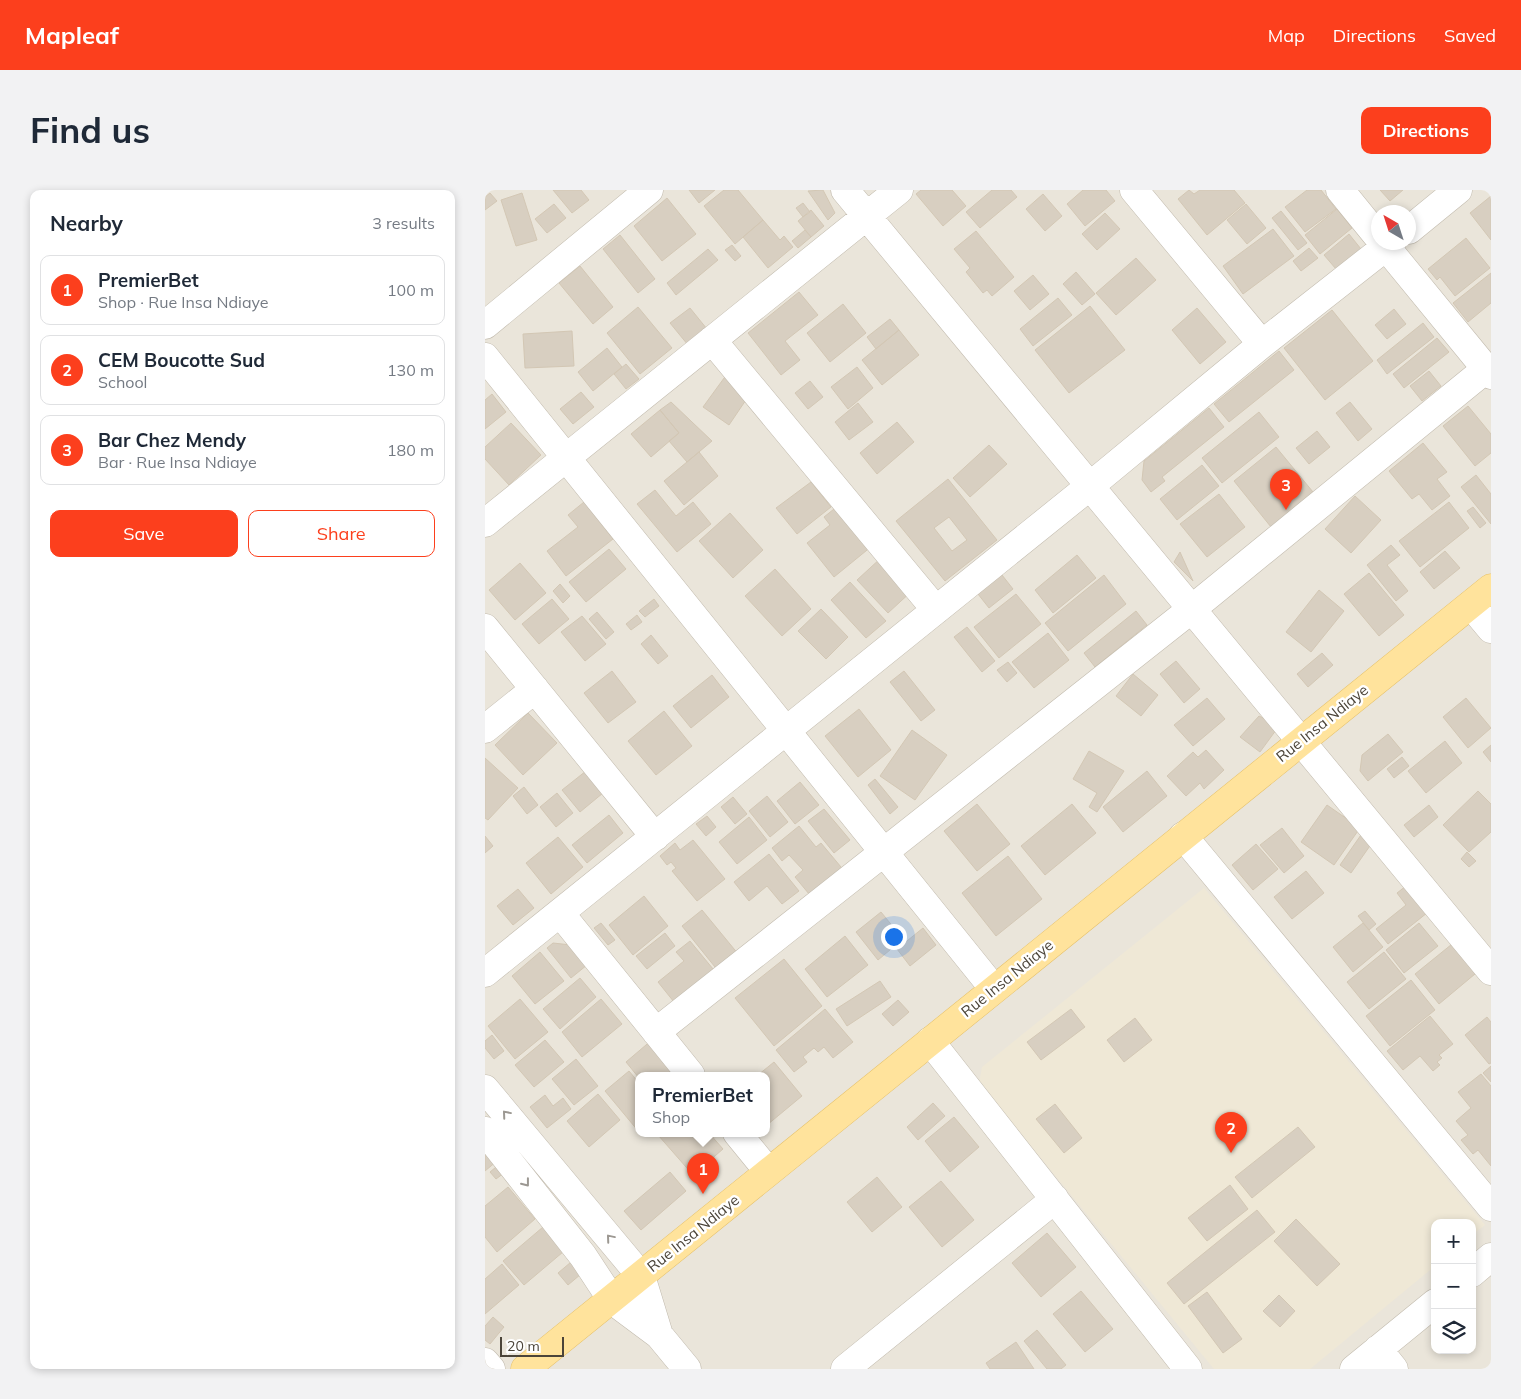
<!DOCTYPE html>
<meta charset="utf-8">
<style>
body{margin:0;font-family:Mulish,sans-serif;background:#f2f2f3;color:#1f2937}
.controls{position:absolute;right:15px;bottom:15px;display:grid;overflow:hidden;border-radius:10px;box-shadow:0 2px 8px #0003}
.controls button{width:45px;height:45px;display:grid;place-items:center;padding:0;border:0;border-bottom:1px solid #e0e1e3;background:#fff;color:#1f2937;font:25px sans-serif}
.compass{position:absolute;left:886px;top:15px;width:45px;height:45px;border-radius:50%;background:#fff;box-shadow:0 2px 8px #0003;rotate:321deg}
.scale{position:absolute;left:15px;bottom:12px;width:64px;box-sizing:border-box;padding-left:5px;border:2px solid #4b4439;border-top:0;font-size:14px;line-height:18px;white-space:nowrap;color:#4b4439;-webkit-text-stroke:4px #fff;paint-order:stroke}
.you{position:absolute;left:408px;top:746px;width:18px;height:18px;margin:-12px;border:4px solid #fff;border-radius:50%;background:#1a73e8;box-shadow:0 0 0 8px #1a73e833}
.badge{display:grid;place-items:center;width:32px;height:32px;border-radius:50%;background:#fc3f1d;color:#fff;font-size:16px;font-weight:700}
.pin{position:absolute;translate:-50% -41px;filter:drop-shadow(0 1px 2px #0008)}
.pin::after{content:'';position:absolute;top:26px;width:18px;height:15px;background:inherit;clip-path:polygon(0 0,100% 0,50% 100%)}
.popup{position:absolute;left:150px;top:882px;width:135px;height:65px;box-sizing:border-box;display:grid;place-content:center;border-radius:10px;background:#fff;filter:drop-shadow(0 1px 4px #0005);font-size:16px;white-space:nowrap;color:#747a83}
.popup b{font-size:19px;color:#1f2937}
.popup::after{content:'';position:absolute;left:50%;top:100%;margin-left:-10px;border:10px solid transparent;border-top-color:#fff}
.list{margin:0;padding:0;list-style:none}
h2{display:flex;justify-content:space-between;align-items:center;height:65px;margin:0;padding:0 20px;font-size:21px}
h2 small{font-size:16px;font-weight:400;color:#747a83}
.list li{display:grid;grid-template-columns:32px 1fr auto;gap:15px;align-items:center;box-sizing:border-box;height:70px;margin:0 10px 10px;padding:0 10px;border:1px solid #e0e1e3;border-radius:10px}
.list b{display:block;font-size:19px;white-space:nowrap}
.list p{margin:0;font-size:16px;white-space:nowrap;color:#747a83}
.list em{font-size:16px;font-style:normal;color:#747a83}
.actions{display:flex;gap:10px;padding:15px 20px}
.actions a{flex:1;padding:11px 0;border:1px solid #fc3f1d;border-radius:10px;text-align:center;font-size:18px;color:#fc3f1d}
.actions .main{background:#fc3f1d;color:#fff}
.icon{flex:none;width:28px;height:28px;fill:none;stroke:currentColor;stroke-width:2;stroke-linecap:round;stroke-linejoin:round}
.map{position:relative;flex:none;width:1006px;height:1179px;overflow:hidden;border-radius:10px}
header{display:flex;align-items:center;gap:30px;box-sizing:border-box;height:70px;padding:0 25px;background:#fc3f1d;color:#fff}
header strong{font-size:24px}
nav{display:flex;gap:28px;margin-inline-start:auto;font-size:18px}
.intro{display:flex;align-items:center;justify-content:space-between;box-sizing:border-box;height:120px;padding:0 30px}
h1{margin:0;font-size:35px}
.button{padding:12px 22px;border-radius:10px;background:#fc3f1d;color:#fff;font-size:18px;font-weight:700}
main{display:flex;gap:30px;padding:0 30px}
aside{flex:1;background:#fff;border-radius:10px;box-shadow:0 2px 8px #0003}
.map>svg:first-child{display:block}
.residential{fill:#eae5da;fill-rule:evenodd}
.education{fill:#efe8d6}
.building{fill:#d8cfc1;stroke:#d3c7b4;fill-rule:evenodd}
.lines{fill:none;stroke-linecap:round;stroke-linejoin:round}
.minor-casing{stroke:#c2bbae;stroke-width:29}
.major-casing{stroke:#e6c16a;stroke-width:29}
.minor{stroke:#fff;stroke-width:28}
.major{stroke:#ffe39c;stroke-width:28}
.oneway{stroke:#9c9892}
.labels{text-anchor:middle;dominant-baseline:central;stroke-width:5;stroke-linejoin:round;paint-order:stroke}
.street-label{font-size:15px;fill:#4b4439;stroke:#fff}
</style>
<header>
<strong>Mapleaf</strong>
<nav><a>Map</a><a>Directions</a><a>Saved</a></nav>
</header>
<div class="intro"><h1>Find us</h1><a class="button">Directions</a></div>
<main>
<aside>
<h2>Nearby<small>3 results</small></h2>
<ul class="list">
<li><span class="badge">1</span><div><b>PremierBet</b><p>Shop · Rue Insa Ndiaye</p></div><em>100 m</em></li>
<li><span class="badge">2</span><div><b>CEM Boucotte Sud</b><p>School</p></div><em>130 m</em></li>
<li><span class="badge">3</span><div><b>Bar Chez Mendy</b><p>Bar · Rue Insa Ndiaye</p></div><em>180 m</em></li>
</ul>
<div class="actions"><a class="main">Save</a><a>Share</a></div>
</aside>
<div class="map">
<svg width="1006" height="1179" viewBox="0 0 1006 1179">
<rect width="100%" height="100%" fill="#f6f3ec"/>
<!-- residential -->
<path class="residential" d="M0 0H1006V1179H0ZM894 22H924V52H894ZM154 885H282V943H154ZM950 1033H987V1160H950Z"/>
<!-- education -->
<path class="education" d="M719 698 1000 1035 987 1045V1033H950V1076L825 1179H729L494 893 497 877Z"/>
<!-- building -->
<path class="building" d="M68 0H96L104 10 87 23Z
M204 0H230L214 13Z
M239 0H253L278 30 250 54 219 16Z
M338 0 350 23 343 30 323 1Z
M436 0H467L481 16 458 36 431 4Z
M507 0H526L532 7 495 38 481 22Z
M598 0H621L630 11 600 36 582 14Z
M704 0 709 4 715 0H749L760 13 722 45 693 9Z
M822 0H836L851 19 820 42 800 17Z
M895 0H918L905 11Z
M5 3 12 11 0 20V7Z
M37 3 52 50 31 56 16 10Z
M558 4 577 26 560 41 541 19Z
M1006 6V50L985 23Z
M182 8 211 44 177 71 149 36Z
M318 13 325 22 318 27 311 18Z
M69 14 81 28 62 43 50 29Z
M761 14 781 38 762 54 742 30Z
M852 19 867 38 835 64 820 45Z
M326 20 339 36 326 47 313 31Z
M796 21 822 53 813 60 787 28Z
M620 23 635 39 612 60 597 44Z
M278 30 295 50 299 46 308 57 283 78 258 47Z
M788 39 809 66 758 104 738 76Z
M320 40 326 47 313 58 307 51Z
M491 41 529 87 507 106 502 100 498 103 481 82 485 78 469 59Z
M864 44 876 59 851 79 839 65Z
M135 45 170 89 153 103 118 59Z
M981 48 1005 78 970 106 955 87 952 90 943 79Z
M247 55 256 66 250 71 240 60Z
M824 58 833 68 816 81 808 71Z
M223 59 233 70 191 105 182 93Z
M651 68 671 90 631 125 611 103Z
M95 76 128 117 108 134 74 93Z
M591 82 610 104 597 115 578 94Z
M1006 83V113L983 132 968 113Z
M548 85 564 104 545 120 529 101Z
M314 102 333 125 300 151 315 170 296 185 263 143Z
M573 108 587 125 548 156 535 139Z
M358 114 381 143 345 172 322 143Z
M605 116 640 160 584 203 550 160Z
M153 117 187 158 155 184 122 143Z
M205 118 222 139 203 155 185 133Z
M712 118 741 152 715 174 687 140Z
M909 119 921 134 902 149 890 135Z
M847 120 888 171 840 210 799 158Z
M405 129 414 140 391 159 382 147Z
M938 133 949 147 902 184 892 170Z
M414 140 434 165 397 195 377 170Z
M87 141 89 176 40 178 38 144Z
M952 148 964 162 919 198 908 184Z
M122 158 137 177 108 201 93 182Z
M794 161 809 180 744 232 729 214Z
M141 174 154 189 141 199 129 184Z
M372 177 388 198 363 219 346 197Z
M944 181 956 196 937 211 925 196Z
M242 184 267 201 244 235 218 217Z
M325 191 338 207 323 219 310 203Z
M96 202 109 217 88 234 75 219Z
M7 204 21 222 0 239V210Z
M186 212 227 251 202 272 184 251 194 243 175 220Z
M865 212 887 239 873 251 851 223Z
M373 213 388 232 364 250 350 232Z
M983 216 1006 244V263L990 276 958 236Z
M724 218 739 237 677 287 680 291 666 302 657 290 659 271Z
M175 220 194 243 166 267 146 244Z
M774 222 794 247 737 293 717 268Z
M412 232 429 252 392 284 375 263Z
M26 233 56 265 24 295 0 269V257Z
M832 241 845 257 824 274 811 258Z
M938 253 962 282 952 289 965 306 947 320 934 304 927 309 904 281Z
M504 255 522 274 485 307 468 288Z
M791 257 828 302 786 337 749 291Z
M214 262 233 286 199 315 179 291Z
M717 275 734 296 692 330 675 309Z
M991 285 1006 304V334L976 297Z
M463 289 512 350 460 391 411 331ZM464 327 482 350 467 361 449 338Z
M326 292 346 317 312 344 291 318Z
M170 300 191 326 208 312 226 334 192 362 152 314Z
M734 304 760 337 722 367 695 334Z
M870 306 896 330 866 363 840 339Z
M99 312 128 349 81 386 62 361 93 337 83 325Z
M964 312 984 338 935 377 914 351Z
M354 315 387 356 349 387 322 353 345 335 339 327Z
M988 317 1001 333 995 338 982 321Z
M245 323 278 360 248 388 214 351Z
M906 355 915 365 902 375 923 401 911 411 882 375Z
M124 359 141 379 101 412 84 392Z
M960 361 975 378 949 399 935 382Z
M695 362 708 391 689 372Z
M592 365 611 388 568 423 550 400Z
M397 367 428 400 403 423 372 390Z
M35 373 61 403 30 430 4 400Z
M290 379 326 419 297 446 260 406Z
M884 383 919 425 894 446 859 404Z
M517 385 528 399 504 418 493 404Z
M619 385 641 414 583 461 560 433Z
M365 392 401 431 381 448 346 410Z
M75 394 85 406 78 413 68 401Z
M834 400 859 421 826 462 801 442Z
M531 404 556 434 514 468 489 437Z
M67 409 84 429 54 454 37 434Z
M169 409 174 416 160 427 154 421Z
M336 419 363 447 341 469 313 441Z
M651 421 662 435 610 477 599 463Z
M112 422 129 442 121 449 104 429Z
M152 425 157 432 146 440 141 434Z
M97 426 121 454 100 471 76 442Z
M482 437 510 471 497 482 469 447Z
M563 443 584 470 549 498 527 472Z
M166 445 183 466 173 474 156 454Z
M837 463 848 475 823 497 812 484Z
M691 471 715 499 699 513 675 484Z
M523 472 532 483 522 492 512 480Z
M127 481 151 512 123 533 99 503Z
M419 481 450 520 436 531 405 492Z
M648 484 673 505 656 526 631 506Z
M227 485 244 507 206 538 188 516Z
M722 508 740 529 708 556 689 535Z
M981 508 1006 538 983 558 958 527Z
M374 519 406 560 373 587 340 546Z
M179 521 207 556 171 585 143 551Z
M43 523 72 553 38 585 10 555Z
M774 526 794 536 775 562 755 547Z
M427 540 462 565 430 610 395 586Z
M903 544 918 562 883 591 875 581 877 565Z
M960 551 977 573 941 603 923 581Z
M1006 555V572L998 562Z
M721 560 739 580 719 599 715 593 701 606 682 586 708 562 713 567Z
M604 561 639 581 612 622 604 617 612 603 588 589Z
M917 567 924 576 909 588 902 579Z
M0 568 33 598 3 630 0 628Z
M101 581 118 603 95 622 77 600Z
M662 581 682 606 638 642 618 617Z
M390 589 413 617 405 624 383 595Z
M315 592 334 615 310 634 292 611Z
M39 597 53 615 42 624 28 606Z
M993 601 1006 614V642L984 662 958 635Z
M72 603 88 623 71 637 55 617Z
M282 606 303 632 285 647 264 621Z
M248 607 262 624 250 634 236 617Z
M492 614 525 654 492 681 459 641Z
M587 614 611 643 560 685 536 656Z
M842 615 875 638 849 675 816 652Z
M944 615 953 627 929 647 919 635Z
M339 619 365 650 349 663 323 631Z
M124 625 138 643 102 673 87 655Z
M222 626 231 637 221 646 211 634Z
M264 627 282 650 252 674 234 652Z
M314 636 331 657 336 653 361 683 329 710 310 687 318 680 304 665 297 671 287 658Z
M797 638 819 666 799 683 775 655Z
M878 642 889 650 866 683 855 675Z
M0 646 8 656 0 663Z
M73 647 98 677 66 704 41 673Z
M208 650 240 689 212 711 187 681 191 678 186 672 182 675 175 666 190 653 195 660Z
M771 654 793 679 768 700 747 675Z
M982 662 991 671 984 677 976 669Z
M284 664 314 701 297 714 282 696 264 711 249 692Z
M523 666 557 709 511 746 477 703Z
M821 681 839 703 807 729 789 707Z
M926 692 947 719 903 754 891 739 921 715 912 703Z
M33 699 49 718 28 735 12 716Z
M159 706 183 736 148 765 124 735Z
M217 720 254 765 234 782 197 736Z
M880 721 891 734 884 740 873 726Z
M396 722 418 749 393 770 371 742Z
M116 733 130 750 123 755 109 738Z
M878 733 898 757 868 782 848 757Z
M934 733 953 756 919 783 901 760Z
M438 738 451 755 425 776 412 759Z
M180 743 190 756 162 779 151 766Z
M360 746 383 775 342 807 320 779Z
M972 750 996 779 954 814 930 784Z
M205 751 233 785 193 817 173 792 199 771 191 762Z
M68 753 86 755 102 775 86 788 62 758Z
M55 762 79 791 50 814 27 786Z
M899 762 921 789 884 819 862 792Z
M299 769 337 816 289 856 250 808Z
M95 788 111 807 75 839 58 819Z
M926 790 950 820 905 856 881 826Z
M395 791 406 807 362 836 351 819Z
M35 809 63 842 30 869 3 836Z
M116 809 137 834 97 867 77 842Z
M413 810 424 822 408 836 397 824Z
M340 819 368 852 348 868 339 857 333 862 329 858 318 867 322 872 309 882 291 860Z
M586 819 600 837 556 870 542 852Z
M945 826 968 854 954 865 957 868 952 872 955 875 948 881 935 866 918 880 902 861Z
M1002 827 1006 832V873L1004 874 980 845Z
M650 828 667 850 639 872 622 850Z
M7 845 19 861 9 869 0 858V851Z
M168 849 199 885H154V888L141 872Z
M60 850 79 872 49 897 30 875Z
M91 869 113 896 89 915 67 889Z
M289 872 317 906 282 935V885H273Z
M1006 876V892L998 883Z
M144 881 154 893V942L120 901Z
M996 884 1006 896V976L993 960 988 964 976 950 983 945 971 931 986 918 973 902Z
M113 904 135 930 104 957 82 931Z
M60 905 68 916 78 908 86 919 62 938 45 917Z
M448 913 460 926 433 950 422 937Z
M570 914 597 948 579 963 551 929Z
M469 927 494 957 465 982 440 951Z
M813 937 830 957 767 1008 750 987Z
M176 943H224L238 959 208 985 173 945Z
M0 956 12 971 0 981Z
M17 972 23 980 11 989 5 982Z
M185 982 201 1001 156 1040 139 1021Z
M392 987 417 1017 387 1042 362 1012Z
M456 991 489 1030 457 1057 424 1017Z
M745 995 763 1019 722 1051 703 1028Z
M23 997 50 1029 12 1062 0 1047V1016Z
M772 1020 790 1042 699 1114 682 1093Z
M811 1029 855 1074 832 1096 789 1051Z
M58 1037 78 1062 39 1095 18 1071Z
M562 1043 591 1077 556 1107 527 1073Z
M92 1067 102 1079 83 1095 73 1083Z
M17 1074 34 1095 0 1124V1089Z
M596 1101 628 1139 600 1162 568 1124Z
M722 1102 757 1149 738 1163 703 1116Z
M794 1105 810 1121 795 1137 778 1121Z
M8 1127 19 1137 5 1154 0 1150V1136Z
M552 1140 581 1175 576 1179H562L539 1151Z
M531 1152 549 1179H505L501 1173Z"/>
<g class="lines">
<!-- minor casing -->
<g class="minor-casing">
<path id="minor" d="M360 0 1006 781
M649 0 777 154
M855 0 894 48
M924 40 973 0
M897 52 1006 185
M0 135 164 0
M227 150 451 420
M0 167 509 799
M0 333 414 0
M986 415 1006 439
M0 438 170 647
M0 539 50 499
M698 646 1006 1017
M75 723 206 885
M0 783 605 296 777 154 907 52
M171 842 708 418 1001 179
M445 851 703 1179
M0 899 156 1086 174 1145
M0 941 98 1066 127 1110 174 1145 202 1179
M252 943 283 981
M987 1083 1006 1067
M893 1159 909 1179
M0 1172 6 1179
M360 1179 570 1009
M869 1179 950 1113"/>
</g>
<!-- major casing -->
<g class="major-casing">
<path id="major" d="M40 1179 1006 398"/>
</g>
<!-- minor -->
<use href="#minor" class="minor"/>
<!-- major -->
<use href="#major" class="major"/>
</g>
<!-- one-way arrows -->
<defs><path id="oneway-chevron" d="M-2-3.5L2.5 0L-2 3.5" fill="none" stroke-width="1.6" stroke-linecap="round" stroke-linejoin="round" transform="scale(1.25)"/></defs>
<g class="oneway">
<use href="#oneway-chevron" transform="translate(21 924) rotate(-130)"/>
<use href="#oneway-chevron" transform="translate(41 993) rotate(52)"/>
<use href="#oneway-chevron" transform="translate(125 1048) rotate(-130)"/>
</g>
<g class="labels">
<!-- street labels -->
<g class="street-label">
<text transform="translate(837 533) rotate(-39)">Rue Insa Ndiaye</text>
<text transform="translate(522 788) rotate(-39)">Rue Insa Ndiaye</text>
<text transform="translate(208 1043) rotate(-39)">Rue Insa Ndiaye</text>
</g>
</g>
</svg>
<div class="controls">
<button>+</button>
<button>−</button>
<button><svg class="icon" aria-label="layers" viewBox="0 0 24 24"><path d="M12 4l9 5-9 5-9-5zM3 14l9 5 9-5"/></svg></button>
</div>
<svg class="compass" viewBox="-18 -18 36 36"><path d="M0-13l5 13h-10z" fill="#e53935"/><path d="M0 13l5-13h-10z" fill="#747a83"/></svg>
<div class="scale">20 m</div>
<div class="you"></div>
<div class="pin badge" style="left:218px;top:1004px">1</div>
<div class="popup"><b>PremierBet</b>Shop</div>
<div class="pin badge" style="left:746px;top:963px">2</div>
<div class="pin badge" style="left:801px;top:320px">3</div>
</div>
</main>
